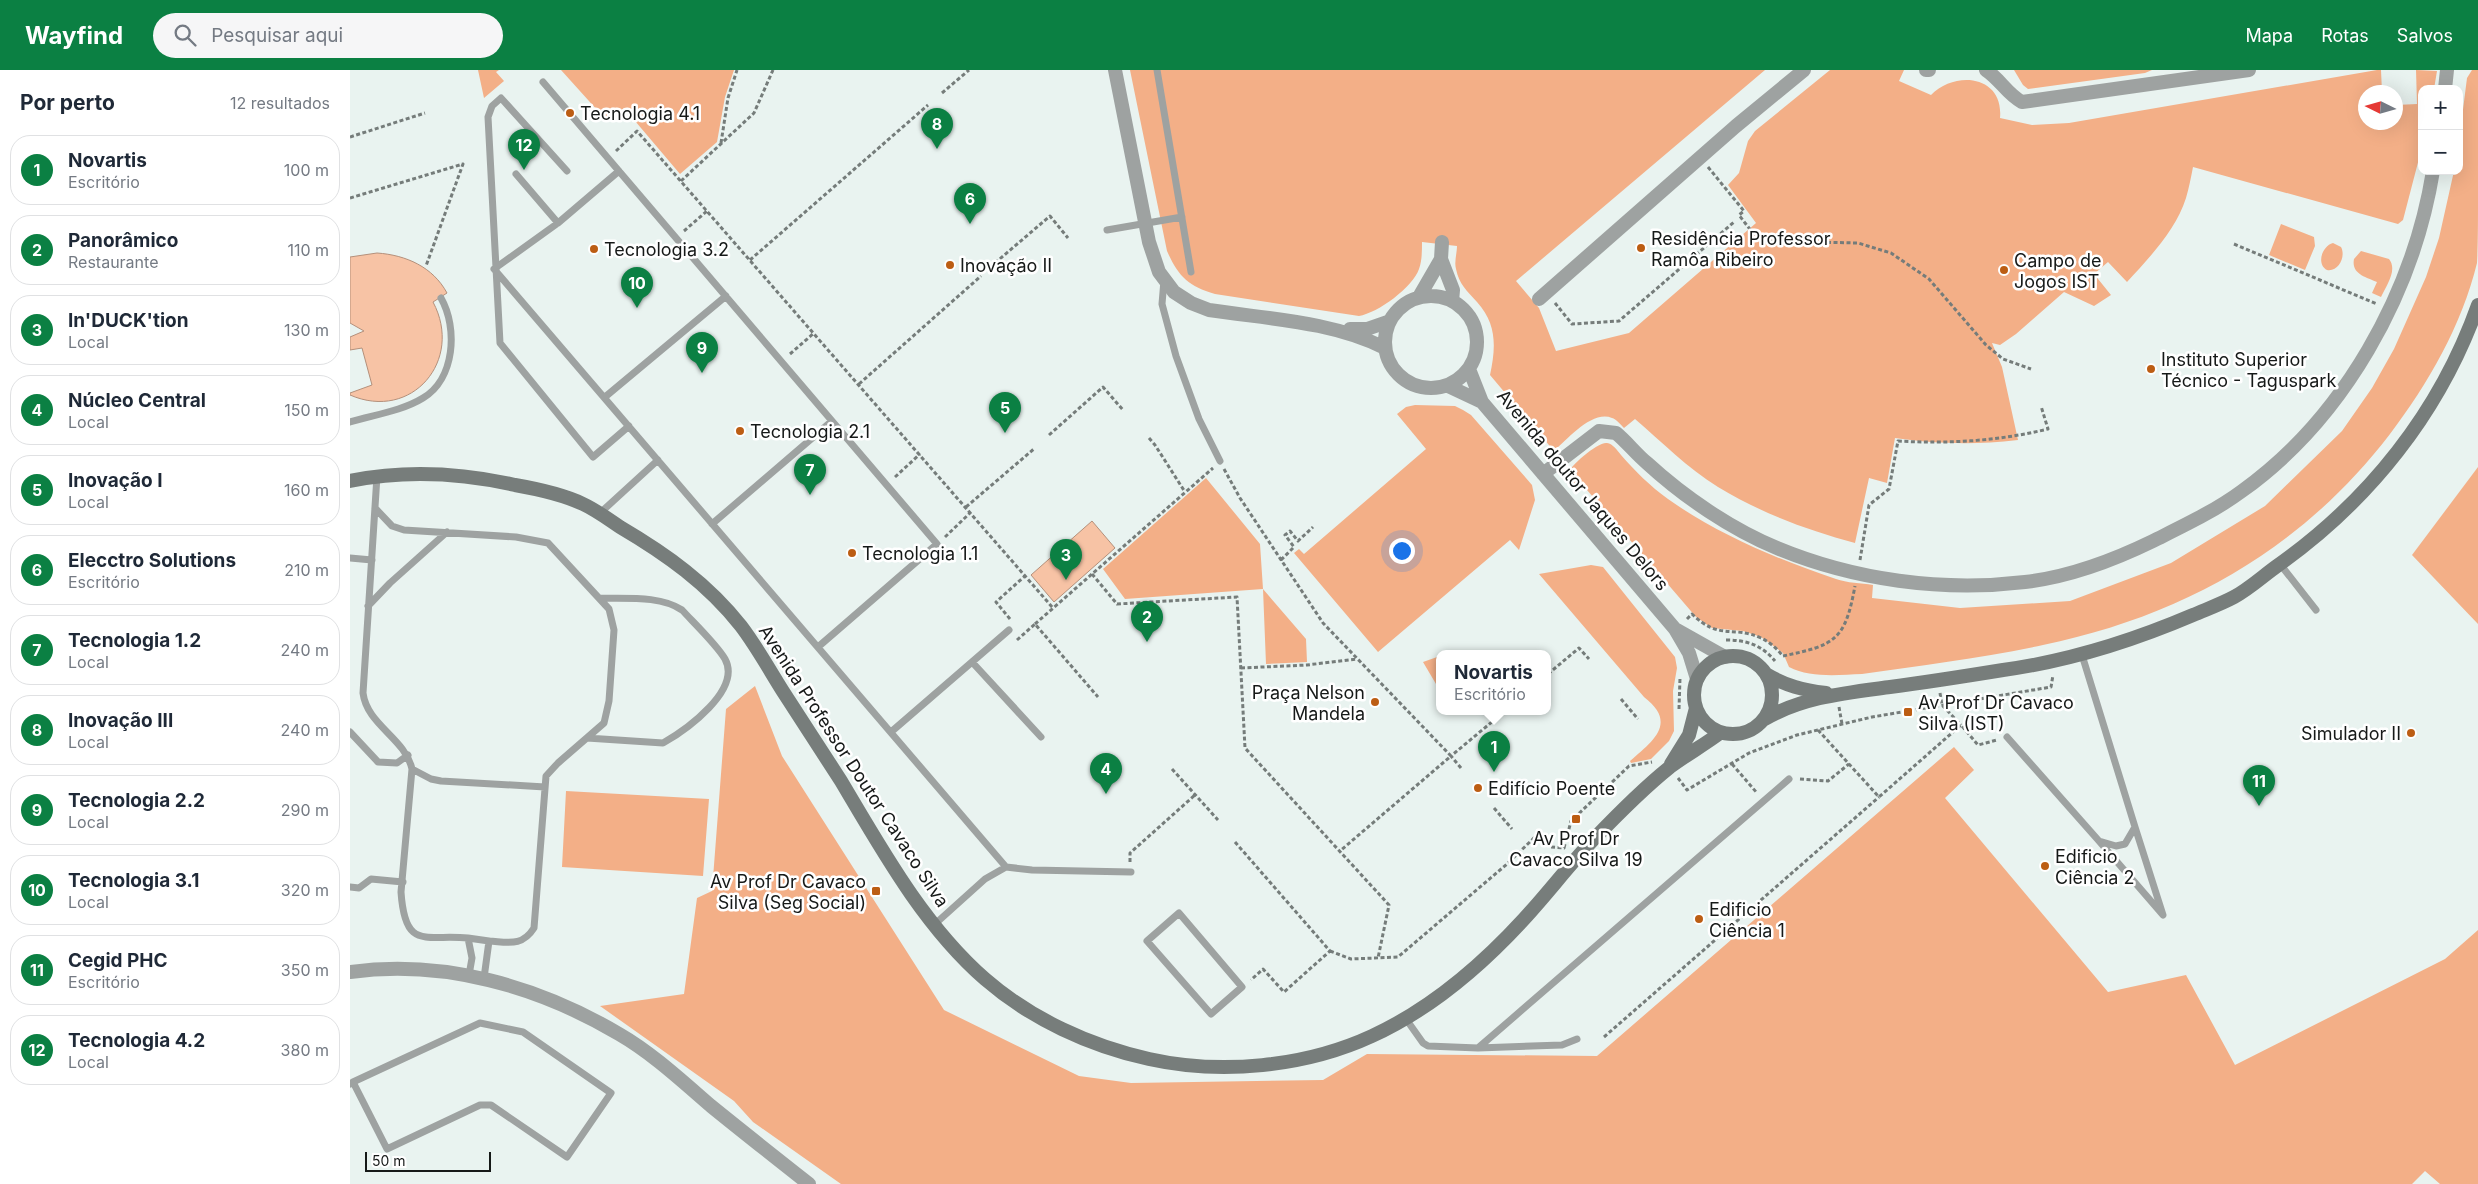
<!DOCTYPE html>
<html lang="pt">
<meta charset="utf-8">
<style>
body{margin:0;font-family:Inter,sans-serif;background:#f6f6f7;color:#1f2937}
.controls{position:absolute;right:15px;top:15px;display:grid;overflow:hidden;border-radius:10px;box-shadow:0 5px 20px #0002}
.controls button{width:45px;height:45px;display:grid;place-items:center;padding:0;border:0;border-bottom:1px solid #e0e1e3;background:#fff;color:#1f2937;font:25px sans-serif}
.compass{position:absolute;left:2008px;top:15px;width:45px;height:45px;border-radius:50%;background:#fff;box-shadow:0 5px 20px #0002;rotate:275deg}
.scale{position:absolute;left:15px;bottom:12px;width:126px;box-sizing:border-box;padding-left:5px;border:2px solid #161918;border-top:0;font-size:14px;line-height:18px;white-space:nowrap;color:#161918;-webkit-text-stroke:4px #fff;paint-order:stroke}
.you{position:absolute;left:1051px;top:480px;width:18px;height:18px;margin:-12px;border:4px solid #fff;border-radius:50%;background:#1a73e8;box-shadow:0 0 0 8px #1a73e833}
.badge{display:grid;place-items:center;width:32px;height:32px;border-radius:50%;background:#0b8043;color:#fff;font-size:16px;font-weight:700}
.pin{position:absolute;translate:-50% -41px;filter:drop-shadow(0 1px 2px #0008)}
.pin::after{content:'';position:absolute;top:26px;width:18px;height:15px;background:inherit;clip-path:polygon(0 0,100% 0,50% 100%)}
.popup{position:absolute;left:1086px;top:580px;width:115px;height:65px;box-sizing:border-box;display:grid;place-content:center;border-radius:10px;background:#fff;filter:drop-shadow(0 1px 4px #0005);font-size:16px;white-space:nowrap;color:#747a83}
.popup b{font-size:19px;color:#1f2937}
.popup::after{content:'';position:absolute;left:50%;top:100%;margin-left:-10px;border:10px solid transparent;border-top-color:#fff}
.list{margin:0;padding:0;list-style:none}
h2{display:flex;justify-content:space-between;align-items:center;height:65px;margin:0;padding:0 20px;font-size:21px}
h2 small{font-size:16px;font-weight:400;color:#747a83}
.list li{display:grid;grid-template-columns:32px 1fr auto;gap:15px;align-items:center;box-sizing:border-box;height:70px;margin:0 10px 10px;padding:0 10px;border:1px solid #e0e1e3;border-radius:20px}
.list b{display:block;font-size:19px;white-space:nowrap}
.list p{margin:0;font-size:16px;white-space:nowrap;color:#747a83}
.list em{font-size:16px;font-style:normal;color:#747a83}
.icon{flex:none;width:28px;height:28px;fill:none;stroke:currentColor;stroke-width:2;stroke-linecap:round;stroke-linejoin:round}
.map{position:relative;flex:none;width:2128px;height:1114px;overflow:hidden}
header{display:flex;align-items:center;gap:30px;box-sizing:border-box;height:70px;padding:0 25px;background:#0b8043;color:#fff}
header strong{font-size:24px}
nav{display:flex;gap:28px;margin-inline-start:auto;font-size:18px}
.search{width:350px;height:45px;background:#f6f6f7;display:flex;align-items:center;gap:12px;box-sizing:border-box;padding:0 18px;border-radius:28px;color:#747a83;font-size:19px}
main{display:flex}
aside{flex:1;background:#fff}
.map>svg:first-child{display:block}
.green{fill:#f3af87}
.water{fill:#f7c3a5;stroke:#b4907b}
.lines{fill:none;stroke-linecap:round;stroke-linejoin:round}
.path{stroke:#757c7a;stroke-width:3;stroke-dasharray:4 2.5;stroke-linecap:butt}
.service{stroke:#9ea2a1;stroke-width:7}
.minor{stroke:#9ea2a1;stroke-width:14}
.secondary{stroke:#777d7b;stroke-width:14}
.poi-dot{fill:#bc5d13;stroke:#fff;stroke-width:2}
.labels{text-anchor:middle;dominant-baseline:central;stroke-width:5;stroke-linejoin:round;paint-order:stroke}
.poi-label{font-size:18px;fill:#161918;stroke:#fff;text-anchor:start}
.street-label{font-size:18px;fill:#161918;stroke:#fff}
</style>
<header>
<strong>Wayfind</strong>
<div class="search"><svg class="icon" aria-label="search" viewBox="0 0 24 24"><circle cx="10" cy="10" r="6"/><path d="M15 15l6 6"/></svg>Pesquisar aqui</div>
<nav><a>Mapa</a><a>Rotas</a><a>Salvos</a></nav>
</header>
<main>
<aside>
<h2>Por perto<small>12 resultados</small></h2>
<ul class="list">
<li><span class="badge">1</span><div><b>Novartis</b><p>Escritório</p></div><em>100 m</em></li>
<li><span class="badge">2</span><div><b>Panorâmico</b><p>Restaurante</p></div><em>110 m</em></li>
<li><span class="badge">3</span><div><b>In'DUCK'tion</b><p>Local</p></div><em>130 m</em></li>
<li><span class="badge">4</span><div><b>Núcleo Central</b><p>Local</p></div><em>150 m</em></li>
<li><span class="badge">5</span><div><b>Inovação I</b><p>Local</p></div><em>160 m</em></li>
<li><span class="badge">6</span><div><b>Elecctro Solutions</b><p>Escritório</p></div><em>210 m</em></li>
<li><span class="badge">7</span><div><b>Tecnologia 1.2</b><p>Local</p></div><em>240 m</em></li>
<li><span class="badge">8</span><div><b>Inovação III</b><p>Local</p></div><em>240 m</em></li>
<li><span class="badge">9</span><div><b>Tecnologia 2.2</b><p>Local</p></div><em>290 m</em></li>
<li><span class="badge">10</span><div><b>Tecnologia 3.1</b><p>Local</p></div><em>320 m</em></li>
<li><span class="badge">11</span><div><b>Cegid PHC</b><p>Escritório</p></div><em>350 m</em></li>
<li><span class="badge">12</span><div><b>Tecnologia 4.2</b><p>Local</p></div><em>380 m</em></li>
</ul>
</aside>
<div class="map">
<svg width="2128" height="1114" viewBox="0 0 2128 1114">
<rect width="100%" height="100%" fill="#e9f3f0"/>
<!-- green -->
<path class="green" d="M128 0H149L146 2 154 11 134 28Z
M211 0H384L375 27 367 72 330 104 274 38 257 51Z
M780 0H1415L1166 211 1189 238 1206 281 1279 263 1406 153 1378 115 1389 103 1398 71 1405 61 1480 0H1554L1549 11 1581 25C1605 0 1654 5 1650 48L1682 55 1719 53 2027 0H2031L2032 22H2016V52H2046V35L2067 34 2066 0 2087 1 2084 19H2072V77L2053 150 2048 154 1843 97C1841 107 1839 118 1836 128 1826 160 1799 188 1777 212L1758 192 1744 204 1761 225 1744 236 1714 222 1666 264 1650 275 1642 273 1652 297 1668 370C1623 375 1590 374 1545 368L1537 413 1519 408 1505 473C1457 460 1411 443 1368 417 1337 398 1312 372 1285 349L1274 358C1271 355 1266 349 1262 348 1242 340 1218 369 1204 381L1140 305C1146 277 1147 254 1127 232 1117 221 1109 214 1106 199 1104 192 1107 183 1107 176L1072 172C1072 181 1072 191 1069 199 1063 217 1028 243 1009 246L865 224C838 216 828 206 817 181Z
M1664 0H1802L1795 3 1678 19 1673 15Z
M2122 0H2128C2128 45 2128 89 2128 134 2128 152 2128 175 2127 193 2112 255 2078 314 2040 364 1952 479 1833 546 1693 575 1633 588 1572 595 1512 604 1488 605 1460 608 1439 597L1433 583 1411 567 1393 561 1362 558 1346 547 1231 413 1226 416 1218 404C1219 396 1249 371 1257 373 1263 374 1267 380 1271 385 1285 401 1300 416 1318 429 1367 464 1429 490 1486 509 1497 513 1511 513 1523 515L1522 528 1610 538 1720 531 1821 493 1915 436 1992 361 2022 318 2044 279 2076 207 2089 168 2104 101H2109V71L2117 8Z
M1931 154 1964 167 1965 176 1955 200 1919 185Z
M1983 173 1991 177C1996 186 1989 202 1977 200 1966 194 1972 176 1983 173Z
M2011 181 2039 189C2048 200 2036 216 2031 227L2022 223 2027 212C2016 207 2001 204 2004 189Z
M1065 335 1105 336 1113 340 1121 345 1182 415 1185 430 1169 480 1160 470 1028 582 944 483 949 479 954 484 1076 379 1047 344 1056 337Z
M2128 397V554L2062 485Z
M856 408 910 474 913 519 956 569 957 592 916 594 913 519 775 529 753 499Z
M1241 495 1253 497 1325 587 1327 598 1323 621 1324 661 1319 671 1301 689 1281 693 1280 691C1303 671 1328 653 1294 627L1189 504Z
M1090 586V611L1086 614 1073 592Z
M405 616 432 686 594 940 729 1006 781 1013 973 1010 1017 984 1247 986 1604 677 1624 700 1595 728 1758 922 1836 905 1885 995 2095 889 2128 860V1114H2090L2075 1101 2062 1114H491L403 1052 384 1031 250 936 334 924 347 828 362 821 376 639Z
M216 721 359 729 353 806 212 797Z"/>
<!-- water -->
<path class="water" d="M27 183C56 185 83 197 97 223L83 232C114 290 62 352 0 325V323L22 315 12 278 0 280V267L14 261 0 253V187Z
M742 451 765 478 704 532 681 505Z"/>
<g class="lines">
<!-- path -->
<path class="path" d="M592 23 619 0
M0 67 75 43
M371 73 378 28 387 0
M266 81 287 61 703 538
M1358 97 1394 141 1389 145 1402 162 1415 171 1508 173 1541 183 1579 209 1636 275 1653 289 1681 299
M331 111 404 43 423 0
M0 128 113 94 76 196
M334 161 357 141
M1884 174 2027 234
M400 190 578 35
M645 193 700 146 718 168
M1205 233 1222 254 1269 251 1384 152
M440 284 464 263
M509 314 631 206
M699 365 753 317 773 340
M799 368 805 375 835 422
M874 399 890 428 973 553 1101 686 990 781
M545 407 570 384
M616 437 685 378
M595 467 621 442
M931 490 944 477 935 465 940 461 948 471 963 457
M1510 490 1519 435 1539 419 1548 371C1599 374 1648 371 1698 359L1691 336
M742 504 767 534 887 527 895 678 1039 835 1028 888
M660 549 646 532 676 505
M1337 549 1342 544C1370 571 1383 555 1411 568 1420 572 1427 579 1433 586 1486 575 1495 570 1505 516
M685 554 863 398
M667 570 685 554 748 627
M1376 570C1396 570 1412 575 1425 591
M891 598 957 595 1007 589
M1198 604 1229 578 1239 589
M1590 623 1592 635 1611 655
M1271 629 1288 649
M1489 637 1492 654
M1329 639 1330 608
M1468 660 1529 727 1611 655 1628 675 1647 670
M1382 694 1407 723
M1111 698 1101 686 1155 641
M822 699 868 750
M1328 708 1337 720 1399 683 1447 665 1522 647 1701 617 1703 605
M1450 709 1478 711 1499 694
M1144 738 1162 759
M885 772 980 881 934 922 913 899 901 910
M780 792V783L845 725
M980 881 1001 889 1048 887 1157 794 1187 765 1201 777 1214 778 1221 751 1279 696 1302 692
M1254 967 1529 727"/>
<!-- service -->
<path class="service" d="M807 0 841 202
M193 12 587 474 468 577
M217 101 151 28 142 36 138 47 150 273 243 387 279 356
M166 104 208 153
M757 160 832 147
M144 199 656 797
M144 199 208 153 269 101
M814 210 812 234 826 286 849 349 870 391
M255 327 376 226
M0 352C23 345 52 341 73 328 105 309 108 258 91 228
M27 406 13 623C17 655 55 668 62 699L51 822C55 881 75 864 118 868L122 888 119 905
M25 438 42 456 54 460 166 467 198 473 259 539 264 560 259 631 254 653 208 693 196 706 184 858C172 877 158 872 139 871L134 908
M249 444 308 390
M362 454 482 351
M0 488 22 490
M1930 494 1966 540
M18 536 40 513 97 462
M622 592 691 667
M0 662 28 692 47 693 58 685
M541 662 659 560
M1657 667 1749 771 1766 776 1775 774 1785 757 1732 585
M237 668 313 673C336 660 392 620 375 589 367 575 344 553 332 540 310 525 274 529 249 528
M62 699 81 709 91 711 195 717
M1749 771 1813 845 1785 757
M0 817 9 818 21 809 53 812
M829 843 892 917 861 944 797 871Z
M585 854 635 809 656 797 682 800 781 802
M118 868 139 871
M1056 949 1073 973 1078 976 1128 978 1439 709
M1128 978 1212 975 1227 969
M0 1014 3 1012 130 953 173 962 261 1023 217 1087 141 1035H130L37 1079 3 1012"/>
<!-- minor -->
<path class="minor" d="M765 0 799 172 809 202 824 222 841 233 859 240C918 249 981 251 1035 278
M1576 0H1579
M1636 0C1650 9 1657 24 1672 32L1899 0
M2095 19 2097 0
M1092 172 1091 189 1103 220 1102 231
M1035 272a46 46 0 1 1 92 0a46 46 0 1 1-92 0Z
M1069 227 1091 189
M1189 229 1386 56 1454 0
M1000 259H1017L1040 251
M1119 299 1132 332 1325 559 1339 583 1347 609
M1098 316 1132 332
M1193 404 1249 361 1266 363C1277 372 1286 384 1297 393 1334 427 1381 459 1427 478 1504 510 1592 522 1675 512 1719 507 1764 490 1803 471 1833 456 1865 441 1892 421 1994 348 2063 224 2083 101
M1327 560 1375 587
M0 902C93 889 188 916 269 964 302 983 332 1011 361 1036 393 1062 426 1088 459 1114"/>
<!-- secondary -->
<path class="secondary" d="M0 411C54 400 111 403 165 415 188 419 212 424 233 434 246 440 258 449 270 457 316 484 358 514 391 556 407 577 420 601 434 623 453 652 472 682 491 711 532 780 574 856 635 909 681 949 740 976 799 989 871 1005 955 997 1022 966 1081 939 1130 897 1174 849 1198 823 1219 795 1243 770 1265 747 1295 717 1320 697 1336 685 1354 675 1370 663
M1344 625a39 39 0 1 1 78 0a39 39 0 1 1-78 0Z
M1416 604C1436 616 1453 620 1476 623
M1413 650C1452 627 1495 623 1540 617 1578 612 1616 606 1653 600 1719 591 1782 571 1843 545 1857 539 1871 534 1884 527 1899 519 1913 506 1927 496 2019 431 2090 342 2128 235
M1321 694 1339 665 1346 638"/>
</g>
<!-- markers -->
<g class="poi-dot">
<circle cx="220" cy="43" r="5"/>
<circle cx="1291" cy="178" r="5"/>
<circle cx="244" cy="179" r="5"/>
<circle cx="600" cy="195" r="5"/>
<circle cx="1654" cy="200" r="5"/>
<circle cx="1801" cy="299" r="5"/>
<circle cx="390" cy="361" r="5"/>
<circle cx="502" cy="483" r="5"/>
<circle cx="1025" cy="632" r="5"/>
<rect x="1553" y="637" width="10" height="10" rx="2.5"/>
<circle cx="2061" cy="663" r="5"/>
<circle cx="1128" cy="718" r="5"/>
<rect x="1221" y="744" width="10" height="10" rx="2.5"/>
<circle cx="1695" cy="796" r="5"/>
<rect x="521" y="816" width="10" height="10" rx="2.5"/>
<circle cx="1349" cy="849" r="5"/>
</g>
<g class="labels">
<!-- poi labels -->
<g class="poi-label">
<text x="230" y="43">Tecnologia 4.1</text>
<text x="1301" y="168">Residência Professor<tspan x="1301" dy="21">Ramôa Ribeiro</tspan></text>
<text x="254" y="179">Tecnologia 3.2</text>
<text x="1664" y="190">Campo de<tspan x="1664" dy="21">Jogos IST</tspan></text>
<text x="610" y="195">Inovação II</text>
<text x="1811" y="289">Instituto Superior<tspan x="1811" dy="21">Técnico - Taguspark</tspan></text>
<text x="400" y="361">Tecnologia 2.1</text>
<text x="512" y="483">Tecnologia 1.1</text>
<text x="1015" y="622" text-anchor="end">Praça Nelson<tspan x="1015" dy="21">Mandela</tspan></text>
<text x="1568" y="632">Av Prof Dr Cavaco<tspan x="1568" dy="21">Silva (IST)</tspan></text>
<text x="2051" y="663" text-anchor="end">Simulador II</text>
<text x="1138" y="718">Edifício Poente</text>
<text x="1226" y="768" text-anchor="middle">Av Prof Dr<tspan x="1226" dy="21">Cavaco Silva 19</tspan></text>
<text x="1705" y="786">Edificio<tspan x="1705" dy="21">Ciência 2</tspan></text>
<text x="516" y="811" text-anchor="end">Av Prof Dr Cavaco<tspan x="516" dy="21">Silva (Seg Social)</tspan></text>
<text x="1359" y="839">Edificio<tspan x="1359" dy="21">Ciência 1</tspan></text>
</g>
<!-- street labels -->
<g class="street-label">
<text transform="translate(1233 420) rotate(50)">Avenida doutor Jaques Delors</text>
<text transform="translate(504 696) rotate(57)">Avenida Professor Doutor Cavaco Silva</text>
</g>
</g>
</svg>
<div class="controls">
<button>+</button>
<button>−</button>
</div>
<svg class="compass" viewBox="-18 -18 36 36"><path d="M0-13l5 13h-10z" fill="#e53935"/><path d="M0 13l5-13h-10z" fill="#747a83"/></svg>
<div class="scale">50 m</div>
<div class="you"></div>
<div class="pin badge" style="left:1144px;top:702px">1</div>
<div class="popup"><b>Novartis</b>Escritório</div>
<div class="pin badge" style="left:797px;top:572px">2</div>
<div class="pin badge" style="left:716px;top:510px">3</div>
<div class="pin badge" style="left:756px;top:724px">4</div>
<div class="pin badge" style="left:655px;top:363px">5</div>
<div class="pin badge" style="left:620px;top:154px">6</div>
<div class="pin badge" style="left:460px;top:425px">7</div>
<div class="pin badge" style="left:587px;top:79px">8</div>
<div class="pin badge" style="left:352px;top:303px">9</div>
<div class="pin badge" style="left:287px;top:238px">10</div>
<div class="pin badge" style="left:1909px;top:736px">11</div>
<div class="pin badge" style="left:174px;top:100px">12</div>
</div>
</main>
